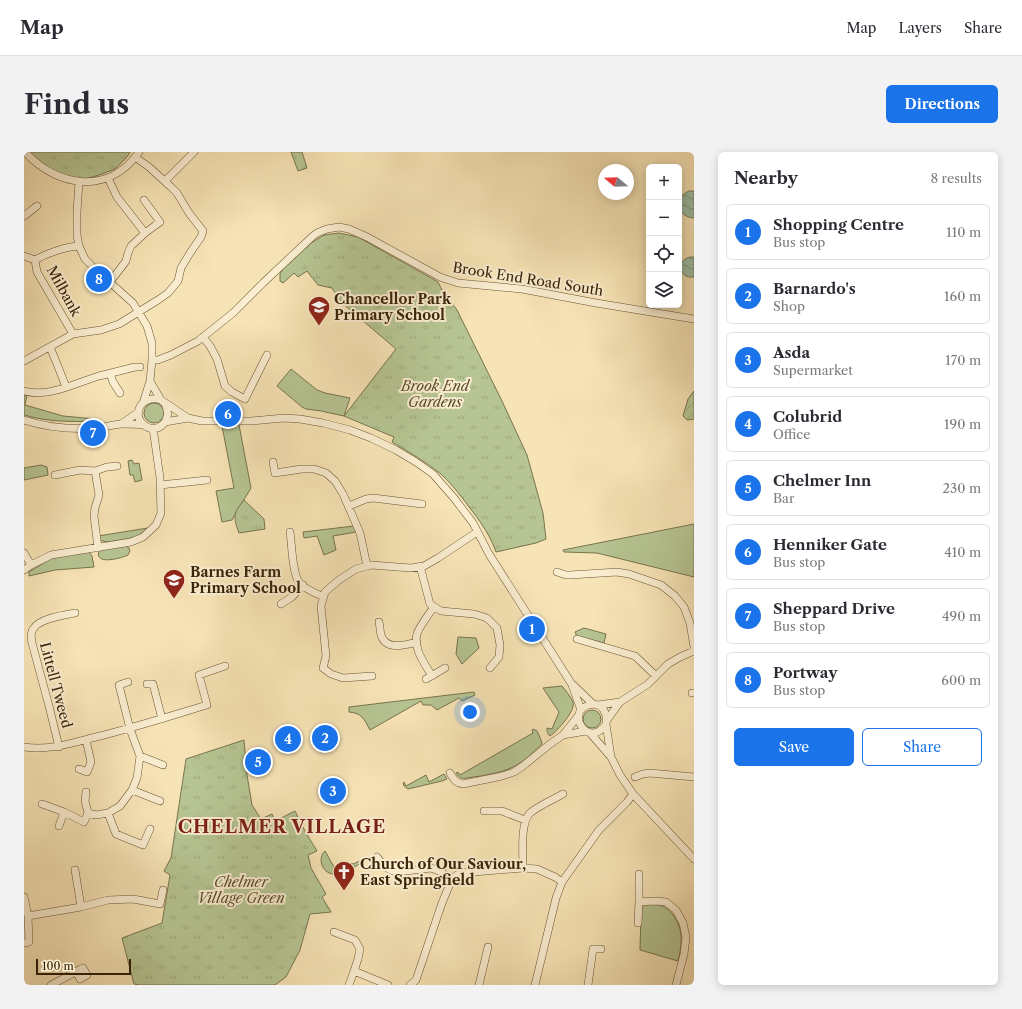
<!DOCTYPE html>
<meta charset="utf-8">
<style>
body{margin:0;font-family:"Libre Caslon Text",serif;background:#f2f2f3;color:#2b2b33}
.controls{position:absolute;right:12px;top:12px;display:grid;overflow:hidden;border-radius:6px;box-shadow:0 2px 10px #0003}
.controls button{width:36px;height:36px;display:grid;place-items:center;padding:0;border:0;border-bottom:1px solid #e1e1e2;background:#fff;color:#2b2b33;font:20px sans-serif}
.compass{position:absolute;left:574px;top:12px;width:36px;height:36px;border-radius:50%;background:#fff;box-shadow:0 2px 10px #0003;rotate:289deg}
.scale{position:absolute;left:12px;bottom:10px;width:95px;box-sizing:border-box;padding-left:4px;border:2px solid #392407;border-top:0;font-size:11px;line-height:14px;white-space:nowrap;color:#392407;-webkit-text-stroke:3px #faedd0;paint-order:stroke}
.you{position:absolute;left:446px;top:560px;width:14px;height:14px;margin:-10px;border:3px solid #fff;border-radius:50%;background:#1a73e8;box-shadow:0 0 0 6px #1a73e833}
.badge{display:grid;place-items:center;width:26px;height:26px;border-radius:50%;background:#1a73e8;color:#fff;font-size:13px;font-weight:700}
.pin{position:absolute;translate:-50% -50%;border:2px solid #fff;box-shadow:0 1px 4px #0006}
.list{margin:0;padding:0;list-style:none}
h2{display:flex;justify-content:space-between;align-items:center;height:52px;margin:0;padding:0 16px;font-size:17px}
h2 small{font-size:13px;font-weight:400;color:#7c7c81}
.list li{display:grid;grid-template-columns:26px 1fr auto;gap:12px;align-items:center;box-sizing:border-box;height:56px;margin:0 8px 8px;padding:0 8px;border:1px solid #e1e1e2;border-radius:6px}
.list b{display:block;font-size:15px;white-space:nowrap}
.list p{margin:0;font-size:13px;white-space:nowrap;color:#7c7c81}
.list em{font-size:13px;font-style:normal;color:#7c7c81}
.actions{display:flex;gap:8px;padding:12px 16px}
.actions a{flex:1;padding:9px 0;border:1px solid #1a73e8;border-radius:6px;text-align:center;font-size:14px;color:#1a73e8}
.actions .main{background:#1a73e8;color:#fff}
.icon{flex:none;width:22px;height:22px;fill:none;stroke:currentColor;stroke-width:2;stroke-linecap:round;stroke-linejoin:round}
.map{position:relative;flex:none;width:670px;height:833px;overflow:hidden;border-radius:6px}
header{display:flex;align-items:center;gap:24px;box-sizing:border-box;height:56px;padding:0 20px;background:#fff;border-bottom:1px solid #e1e1e2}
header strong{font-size:19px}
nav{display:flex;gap:22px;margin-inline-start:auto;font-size:14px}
.intro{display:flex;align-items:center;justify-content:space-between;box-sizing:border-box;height:96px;padding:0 24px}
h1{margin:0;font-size:28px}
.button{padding:10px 18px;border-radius:6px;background:#1a73e8;color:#fff;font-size:14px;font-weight:700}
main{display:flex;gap:24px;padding:0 24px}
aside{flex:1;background:#fff;border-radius:6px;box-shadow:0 2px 10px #0003}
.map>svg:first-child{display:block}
.grass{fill:#b6c593;stroke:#78744d}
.park{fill:url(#park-tufts);stroke:#78744d}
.garden{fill:url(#garden-furrows);stroke:#78744d}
.water{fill:url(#water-waves);stroke:#768168}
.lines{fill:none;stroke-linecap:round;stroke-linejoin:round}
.minor-casing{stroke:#685433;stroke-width:8}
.minor{stroke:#faedd0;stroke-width:7}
.labels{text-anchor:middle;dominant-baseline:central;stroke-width:4;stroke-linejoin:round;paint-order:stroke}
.street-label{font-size:14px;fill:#392407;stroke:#faedd0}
.poi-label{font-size:14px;font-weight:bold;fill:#392407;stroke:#faedd0;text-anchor:start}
.park-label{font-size:14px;font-style:italic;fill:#584c2a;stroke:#faedd0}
.district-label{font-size:18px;font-weight:bold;letter-spacing:1px;fill:#7a1f14;stroke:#faedd0}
</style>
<header>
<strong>Map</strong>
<nav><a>Map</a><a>Layers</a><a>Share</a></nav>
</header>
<div class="intro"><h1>Find us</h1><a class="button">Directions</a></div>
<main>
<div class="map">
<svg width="670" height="833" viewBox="0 0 670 833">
<defs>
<pattern id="park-tufts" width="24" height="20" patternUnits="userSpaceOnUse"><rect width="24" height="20" fill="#b6c593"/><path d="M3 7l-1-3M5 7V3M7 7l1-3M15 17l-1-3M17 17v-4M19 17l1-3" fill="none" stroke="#9da97d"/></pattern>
<pattern id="garden-furrows" width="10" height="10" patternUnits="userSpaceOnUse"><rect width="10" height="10" fill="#b6c593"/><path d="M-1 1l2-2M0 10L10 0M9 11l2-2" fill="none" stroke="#9da97d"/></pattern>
<pattern id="water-waves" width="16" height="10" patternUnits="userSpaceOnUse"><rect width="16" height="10" fill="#9ebfa9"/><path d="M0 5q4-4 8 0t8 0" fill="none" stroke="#829b88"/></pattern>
</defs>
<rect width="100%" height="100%" fill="#f7e4b6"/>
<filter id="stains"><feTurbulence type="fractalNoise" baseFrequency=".005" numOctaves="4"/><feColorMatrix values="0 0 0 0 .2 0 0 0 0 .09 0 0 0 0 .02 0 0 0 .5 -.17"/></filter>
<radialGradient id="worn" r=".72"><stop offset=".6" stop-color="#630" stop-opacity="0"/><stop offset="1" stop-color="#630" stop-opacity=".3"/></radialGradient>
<!-- grass -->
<path class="grass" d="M267 217 293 238 301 241 326 246 320 264 297 259 282 257 278 255 253 234Z
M0 242 3 243 1 253 39 264 72 267V269C48 270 24 270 0 263Z
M120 261a10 10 0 1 1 20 0a10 10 0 1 1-20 0Z
M215 273 227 336C221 347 213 357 208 368L198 370 192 339 210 336 198 274Z
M108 308 110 312 115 311 118 328 111 330 109 323H106L104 309Z
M17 313 23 315 24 323 0 328V316Z
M670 372V425L573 401 540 400 539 398Z
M330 374 332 380 309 384 312 398 300 403 293 384 280 386 279 380Z
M124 376 113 385 91 389 82 390 76 388 74 384Z
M102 394 105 396 106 399 104 403C98 406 70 414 75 399L79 397Z
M64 399 68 404 70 415 31 418 5 424V420L28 406Z
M560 476 582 482 580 491 553 484 551 480Z
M434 485 452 486 455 496 438 512 432 502Z
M538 534C542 539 547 545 549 550 552 559 533 579 526 584 523 582 523 579 523 576L528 577 535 560 519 536Z
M450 540 451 543 438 549 435 546 413 558 407 553H399L397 549 346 578C340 567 338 561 325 560V555Z
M559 567a9 9 0 1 1 18 0a9 9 0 1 1-18 0Z
M509 577 513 579 517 588 518 592C512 597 506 604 499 609 483 621 462 623 443 626 438 627 435 626 432 621L434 620 436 623 509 581 508 578Z
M420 622 423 627 418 629 384 637 380 634 379 631 380 630 382 634 402 623 405 630Z
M301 699 310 715 316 711 318 715 325 711 330 712C335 709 342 705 347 705L327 717 325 716C320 718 314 722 309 722 298 721 293 706 301 699Z
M619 752C626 752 634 751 640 755 644 757 647 760 649 763 660 778 658 792 654 809L616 798 617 762Z"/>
<!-- park -->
<path class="park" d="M3 0H106L103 5 91 17 75 23 62 27 42 25 29 20Z
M267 0H278L283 16 274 19Z
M315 81 334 85 409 127 414 130 418 138 433 158 478 249 503 303 519 361 522 387 512 391 472 400C467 385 458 372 449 360 439 347 429 333 417 322 402 310 385 300 368 290L370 285 320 264 372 197 318 151 308 136 294 133 283 119 274 125 270 121 259 131 256 129V122L259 117 287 91 300 83Z
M220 348 240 367 241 377 215 381C209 364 209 362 220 348Z
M220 588 223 623 228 653 237 667 248 662 251 669 271 659 282 681 293 699 284 703 287 716 302 742 298 745 307 760 286 762 276 798 262 825 251 833H115L110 832 98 786 138 771 146 723 140 719 147 706 162 607Z"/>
<!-- garden -->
<path class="garden" d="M670 239V267L663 268 659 264 664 247Z"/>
<!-- water -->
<path class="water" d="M665 39H670V66C653 65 649 46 665 39Z
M666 105H670V125C655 127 651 109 666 105Z"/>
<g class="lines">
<!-- minor casing -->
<g class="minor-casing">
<path id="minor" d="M1 0C34 36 85 43 115 0
M84 26 93 45 121 81 136 70 120 48
M141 29 170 0
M55 30 53 60V83L55 94 61 107 71 117 109 151 123 174 128 191V208L126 229 119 251
M0 64 13 54
M55 94C41 95 23 101 11 108L13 120 49 182 77 178 95 172 134 148 144 141 154 129 157 116 166 101 177 85 179 79 165 61 153 41 147 35 125 15 111 5
M0 104 11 108
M86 130 102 109 104 101 107 94 121 81
M179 185 186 194 193 207 201 234 208 240 221 247 243 203
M26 195 35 217 42 235
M128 208H134L147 203 174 189 209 161 239 131 289 84 293 81 303 77 315 75 325 77 343 85 416 125 434 131 498 137 572 151 670 167
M0 209 49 182
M86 221 89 230 96 241
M126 229 137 248
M0 239C25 246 51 231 75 224 87 221 99 218 111 215H116
M141 252C150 268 133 284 120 273 106 261 119 242 137 248L164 266 178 269H228L260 266 276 267 299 271 326 278 347 286 372 298 392 310 409 322 430 346 449 371 465 402 547 531 569 552
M0 268C25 276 54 278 80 275 86 274 92 272 98 272 105 272 113 272 120 273
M141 270 164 266
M97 272 115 260
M249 310 251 321 278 317H290L302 321 311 329 319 342 336 381 343 414
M71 319 83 315 93 314
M31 323 56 318 71 319 75 343 71 356 70 364 74 396
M136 333 183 328
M325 354 342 347 349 346 398 352
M266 380C268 393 268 420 275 430 280 437 293 442 300 445
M0 401 7 413
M396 414 406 452 417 459 450 462 463 466 473 476 476 493 475 505 466 516
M0 418 7 413 27 403 107 390 119 385 132 373 137 361 136 326 129 276
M533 420 542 423H546L593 420 605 422 637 433 651 444 660 455 666 471 670 495
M257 452 268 445 279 433
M355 470C356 474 356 479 357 483 362 499 381 493 393 490
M553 487 611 504 632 524
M348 524 319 526 307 522 299 516 302 504 297 454 301 440 315 428 332 417 347 413 387 416 400 414 414 406 453 380
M408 524C401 512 389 497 393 482 395 475 405 462 410 455
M402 527 421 516
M123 532H129L138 567
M548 533 557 558
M668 541H670
M574 553 596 550
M583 568 596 550 624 532 644 512 656 505 670 499
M582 572C565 598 540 560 565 553 578 549 584 562 582 572L587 605
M566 581 587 605 596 623 609 642 670 707
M539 583 562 579
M0 595C24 599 48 591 72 585 109 576 146 564 183 553L175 523 201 514
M35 595 25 554 8 491C7 486 6 480 10 476 16 466 40 463 51 461
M116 604 139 613
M55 617 63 620 67 610 62 588
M426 621C430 627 431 631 439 632L478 624 490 620 499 614 526 592 539 583 555 563
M611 625 619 622 626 621 670 625
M108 638 136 649
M62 640 61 649 64 661
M18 652 40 660 60 670 64 661 72 663 84 661 96 654 108 638 113 626 116 604 106 577 95 533 104 530
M460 659H478L501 668
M84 661 92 682 119 693 126 677
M35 674 40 660
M353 705C359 713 363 718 373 720L407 716 415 719 428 727
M499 716C499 702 496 671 506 661 514 654 530 647 539 642
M51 718 57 755
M615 722V750L631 749 642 750 652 758 659 771 662 785 660 802 652 833
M0 745 4 764 57 755 84 748 109 747 136 752 139 738
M614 771 615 750
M310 780 331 788 336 797 334 807 330 819 364 833
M0 791 5 790 4 764
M27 833 57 817 59 816 63 823 56 827 52 819
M325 833 330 819
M386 833 392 828 418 751 428 727 433 723 437 721 499 716 513 717 531 725 538 730
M455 833 464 795
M511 833 532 746 538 730 575 678 603 650 609 642
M564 833 569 797H577"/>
</g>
<!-- minor -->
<use href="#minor" class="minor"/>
</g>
<!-- icons -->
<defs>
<g id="school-pin" transform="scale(1.15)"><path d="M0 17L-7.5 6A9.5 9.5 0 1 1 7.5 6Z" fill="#8f2418" stroke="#faedd0"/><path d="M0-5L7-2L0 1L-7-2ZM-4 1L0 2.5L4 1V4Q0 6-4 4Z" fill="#fff"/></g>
<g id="church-pin" transform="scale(1.15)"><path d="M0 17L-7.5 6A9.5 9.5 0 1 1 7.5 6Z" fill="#8f2418" stroke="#faedd0"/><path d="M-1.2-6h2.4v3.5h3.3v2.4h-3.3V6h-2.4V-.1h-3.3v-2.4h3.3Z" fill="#fff"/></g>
</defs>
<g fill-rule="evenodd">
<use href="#school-pin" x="295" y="155"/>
<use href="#school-pin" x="150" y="428"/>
<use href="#church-pin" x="320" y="720"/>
</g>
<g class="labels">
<!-- street labels -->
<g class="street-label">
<text transform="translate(504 127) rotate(9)">Brook End Road South</text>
<text transform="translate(40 139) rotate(61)">Milbank</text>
<text transform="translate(32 533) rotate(75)">Littell Tweed</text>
</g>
<!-- poi labels -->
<g class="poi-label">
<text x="310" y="147">Chancellor Park<tspan x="310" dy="16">Primary School</tspan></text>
<text x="166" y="420">Barnes Farm<tspan x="166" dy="16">Primary School</tspan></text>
<text x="336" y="712">Church of Our Saviour,<tspan x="336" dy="16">East Springfield</tspan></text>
</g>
<!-- park labels -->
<g class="park-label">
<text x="411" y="234">Brook End<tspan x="411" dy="16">Gardens</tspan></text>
<text x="217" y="730">Chelmer<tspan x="217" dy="16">Village Green</tspan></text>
</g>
<!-- district labels -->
<g class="district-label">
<text x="258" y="675">CHELMER VILLAGE</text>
</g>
</g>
<rect width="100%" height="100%" filter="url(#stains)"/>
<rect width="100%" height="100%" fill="url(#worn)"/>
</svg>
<div class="controls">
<button>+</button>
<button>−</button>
<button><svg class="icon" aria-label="locate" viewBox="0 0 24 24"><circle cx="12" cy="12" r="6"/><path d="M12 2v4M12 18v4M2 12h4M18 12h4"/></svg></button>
<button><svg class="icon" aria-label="layers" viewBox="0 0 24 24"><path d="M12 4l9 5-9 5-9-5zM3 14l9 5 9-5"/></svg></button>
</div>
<svg class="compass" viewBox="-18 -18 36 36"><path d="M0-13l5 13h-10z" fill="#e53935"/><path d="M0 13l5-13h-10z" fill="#7c7c81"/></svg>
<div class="scale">100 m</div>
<div class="you"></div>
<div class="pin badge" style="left:508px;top:477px">1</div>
<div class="pin badge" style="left:301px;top:586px">2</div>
<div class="pin badge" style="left:309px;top:639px">3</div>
<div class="pin badge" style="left:264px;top:587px">4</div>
<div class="pin badge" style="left:234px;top:610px">5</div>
<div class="pin badge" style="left:204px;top:262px">6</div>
<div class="pin badge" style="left:69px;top:281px">7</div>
<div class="pin badge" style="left:75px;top:127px">8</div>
</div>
<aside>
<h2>Nearby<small>8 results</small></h2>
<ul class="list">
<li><span class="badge">1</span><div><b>Shopping Centre</b><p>Bus stop</p></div><em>110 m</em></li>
<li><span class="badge">2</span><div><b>Barnardo's</b><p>Shop</p></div><em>160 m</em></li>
<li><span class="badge">3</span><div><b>Asda</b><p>Supermarket</p></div><em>170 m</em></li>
<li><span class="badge">4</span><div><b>Colubrid</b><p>Office</p></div><em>190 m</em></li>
<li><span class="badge">5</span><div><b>Chelmer Inn</b><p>Bar</p></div><em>230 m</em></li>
<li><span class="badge">6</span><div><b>Henniker Gate</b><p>Bus stop</p></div><em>410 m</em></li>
<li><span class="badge">7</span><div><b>Sheppard Drive</b><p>Bus stop</p></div><em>490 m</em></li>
<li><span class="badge">8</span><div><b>Portway</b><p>Bus stop</p></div><em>600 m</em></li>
</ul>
<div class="actions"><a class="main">Save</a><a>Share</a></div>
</aside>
</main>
